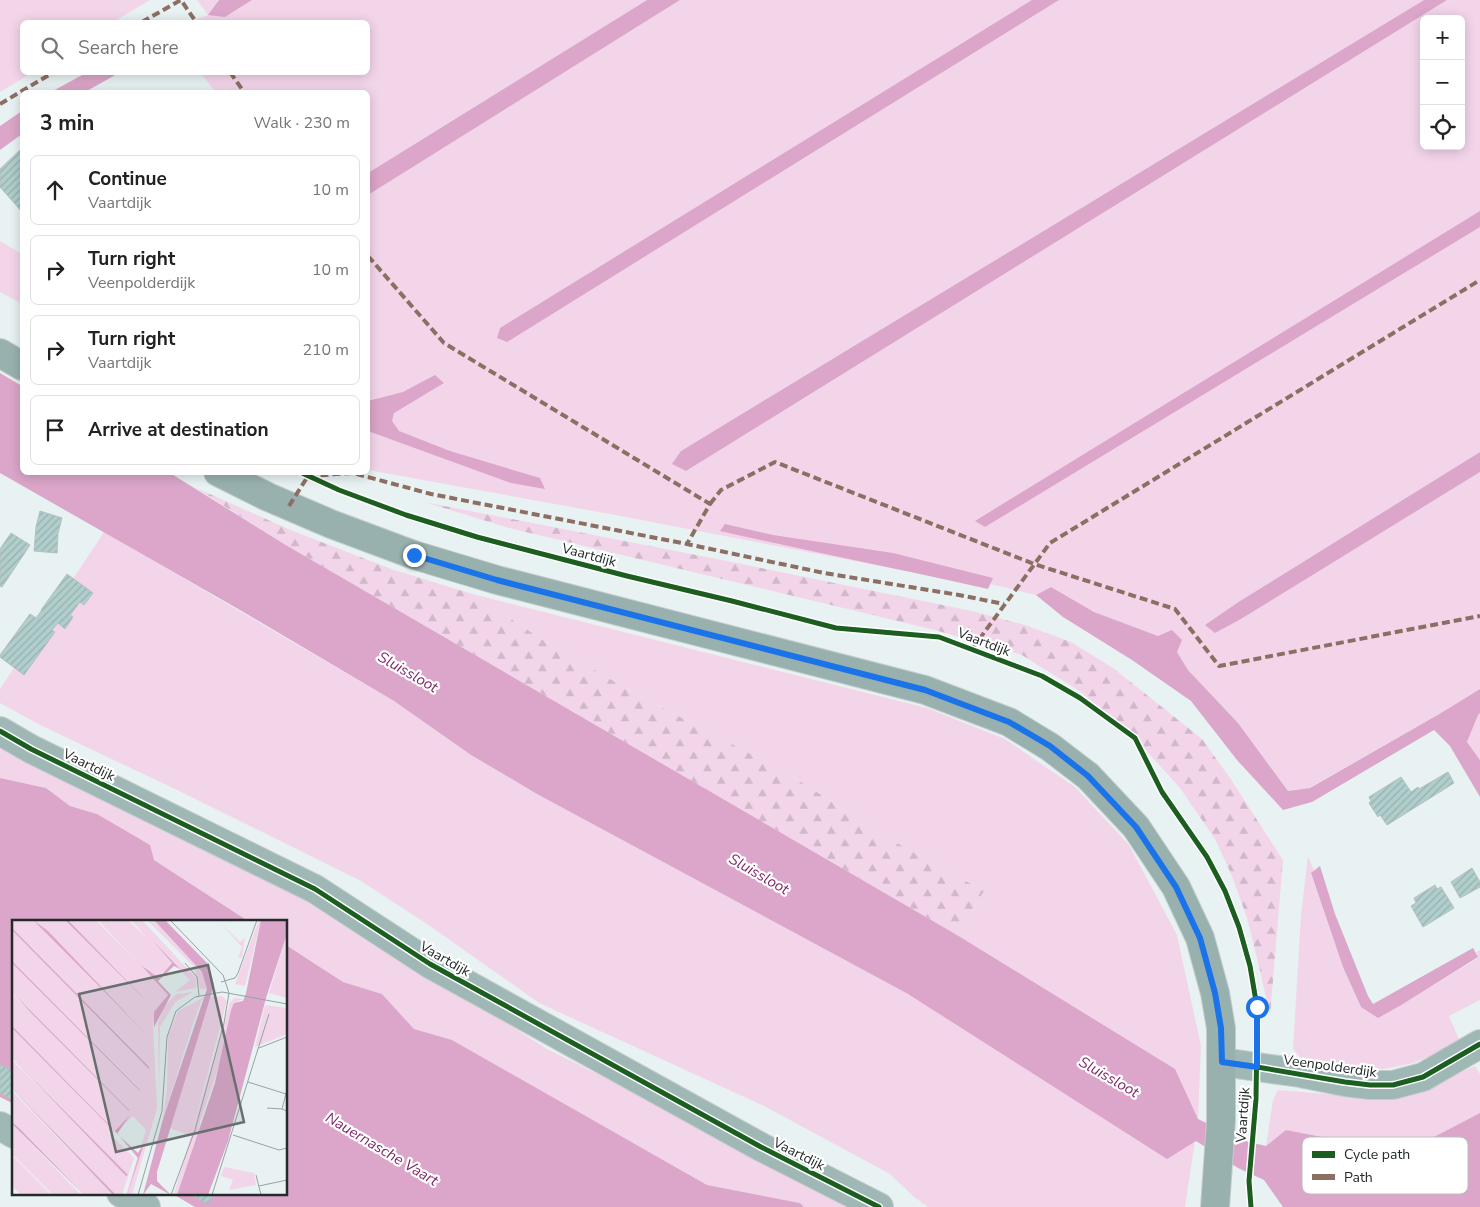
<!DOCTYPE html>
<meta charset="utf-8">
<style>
body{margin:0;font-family:"Nunito Sans",sans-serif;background:#f2f2f2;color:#222}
.controls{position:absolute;right:15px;top:15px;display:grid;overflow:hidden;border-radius:8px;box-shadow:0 2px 12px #0003}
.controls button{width:45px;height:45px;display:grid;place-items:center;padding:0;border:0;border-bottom:1px solid #e0e0e0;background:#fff;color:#222;font:25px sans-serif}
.stop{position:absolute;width:15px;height:15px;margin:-11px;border:4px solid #1a73e8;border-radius:50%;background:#fff}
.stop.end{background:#1a73e8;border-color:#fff;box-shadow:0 1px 5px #0008}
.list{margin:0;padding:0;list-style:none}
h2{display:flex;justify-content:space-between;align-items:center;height:65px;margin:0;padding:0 20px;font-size:21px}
h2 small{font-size:16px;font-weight:400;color:#767676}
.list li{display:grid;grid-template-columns:32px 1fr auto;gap:15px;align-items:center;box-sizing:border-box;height:70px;margin:0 10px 10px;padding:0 10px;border:1px solid #e0e0e0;border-radius:8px}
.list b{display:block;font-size:19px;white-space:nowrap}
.list p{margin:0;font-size:16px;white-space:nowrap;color:#767676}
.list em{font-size:16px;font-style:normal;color:#767676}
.icon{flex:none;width:28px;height:28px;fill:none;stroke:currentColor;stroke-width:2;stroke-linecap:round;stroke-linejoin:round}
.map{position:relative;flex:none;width:1480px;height:1207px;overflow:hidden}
.search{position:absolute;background:#fff;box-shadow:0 2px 12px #0003;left:20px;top:20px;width:350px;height:55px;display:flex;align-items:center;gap:12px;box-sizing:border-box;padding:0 18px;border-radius:8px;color:#767676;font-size:19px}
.panel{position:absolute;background:#fff;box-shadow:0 2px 12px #0003;left:20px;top:90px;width:350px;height:385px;border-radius:8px}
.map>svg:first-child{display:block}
.green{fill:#f3d5ea;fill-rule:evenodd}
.forest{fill:url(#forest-firs)}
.water{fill:#dba6c9}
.building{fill:url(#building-hatch);stroke:#b7bfbf}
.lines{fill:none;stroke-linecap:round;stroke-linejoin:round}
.minor-casing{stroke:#c5cdcd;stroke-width:30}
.primary-casing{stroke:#c5cdcd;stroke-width:30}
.minor{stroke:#9fb8b6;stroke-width:28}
.primary{stroke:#98b1af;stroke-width:28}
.quiet{stroke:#8d6e63;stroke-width:4;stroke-dasharray:8 4;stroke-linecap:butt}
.cycleway-casing{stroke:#fff;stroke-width:8}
.cycleway{stroke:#1b5e20;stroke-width:5}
.route{stroke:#1a73e8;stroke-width:6}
.labels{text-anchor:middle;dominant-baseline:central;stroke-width:4.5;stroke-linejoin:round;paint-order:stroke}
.street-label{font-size:14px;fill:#232a29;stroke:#fff}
.water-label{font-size:15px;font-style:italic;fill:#7d1f61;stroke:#fff}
.inset-road{fill:none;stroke:#99a2a2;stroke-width:1}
.view{fill:#68706f;fill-opacity:0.15;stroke:#68706f;stroke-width:2.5}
.inset-edge{fill:none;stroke:#232a29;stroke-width:2.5}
.key{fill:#fff;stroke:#bdbfbf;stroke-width:1}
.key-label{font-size:14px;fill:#232a29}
</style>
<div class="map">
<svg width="1480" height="1207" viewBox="0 0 1480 1207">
<defs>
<pattern id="forest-firs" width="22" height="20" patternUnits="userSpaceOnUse" patternTransform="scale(1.25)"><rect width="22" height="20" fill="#f3d5ea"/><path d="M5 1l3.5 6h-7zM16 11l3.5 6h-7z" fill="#d0b7c9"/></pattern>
<pattern id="building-hatch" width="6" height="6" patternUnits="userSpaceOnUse" patternTransform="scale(1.25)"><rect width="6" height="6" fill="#b0cecc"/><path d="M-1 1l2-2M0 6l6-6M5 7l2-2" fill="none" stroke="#97b1af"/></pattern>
</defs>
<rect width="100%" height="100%" fill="#e8f2f2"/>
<!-- green -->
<path class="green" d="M0 0H150L113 22H22V72L32 73 0 92Z
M197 0H219L217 1 225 17 252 0H647L368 173V92H215L201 73 368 72V22H190L208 15Z
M680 0H1033L500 328 498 338 507 342 1059 0H1424L681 451 686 471 1447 0H1480V452L1240 601 1241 619 1480 472V689L1441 713 1309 788 1288 791 1238 723 1188 670 1177 652 1173 631 1158 636 1094 612 1051 587 1036 595 986 583 922 574 610 514 368 470V195ZM1424 19H1461V146H1424Z
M0 241 22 254V304L0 292Z
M104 532 394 701 471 755 537 794 908 994 1195 1141 1185 1207H928L914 1197 890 1174 764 1106 539 1003 430 926 361 881 173 788 42 726 0 703V689Z
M476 595 927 708 1005 739 1075 787 1129 845 1177 935 1201 1046 1198 1119 1174 1069 957 935 984 891 895 842 782 770 634 693 538 637Z
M1480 713V760L1467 742 1478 714Z
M0 741 289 883 547 1049 747 1148 860 1207H804L800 1203 707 1185 452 1040 414 1029 382 994 343 982 286 945V921H248L154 860 97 814 70 806 46 788 0 778Z
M1308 856 1314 871 1311 874 1343 967 1361 1007 1403 1004 1478 958 1476 952 1480 950V1000L1449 1016 1461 1044 1413 1063 1384 1069 1349 1068 1301 1058 1293 1049 1301 915Z
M1475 1066 1480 1074V1113L1430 1139 1400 1149 1374 1147 1286 1130 1266 1146 1273 1100 1278 1090 1376 1098 1421 1090Z"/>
<!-- forest -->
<path class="forest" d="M194 487 293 531 394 570 476 595 538 637 634 693 782 770 895 842 984 891 957 935 284 544Z
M424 502 732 562 972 611 1025 625 1071 642 1113 668 1202 739 1230 778 1283 860 1270 1016 1259 966 1247 918 1232 876 1215 839 1180 788 1135 738 1081 692 1022 655 935 630 509 528Z"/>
<!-- water -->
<path class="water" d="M219 0H252L225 17 208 15Z
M647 0H680L368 195V173Z
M1032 0H1059L507 342 497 338 500 328Z
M1424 0H1447L686 471 672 464 681 451Z
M86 73H119L85 92H51Z
M22 111V134L0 150V126Z
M1480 211V227L985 527 975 521Z
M0 373 22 386V472L170 473 284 544 957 935 1175 1069 1198 1119 1241 1140 1266 1146 1286 1130 1374 1147 1400 1149 1430 1139 1480 1113V1207H1283L1264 1180 1238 1168 1196 1141 1167 1159 908 994 537 794 471 755 394 701 240 610 0 473Z
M435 375 444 383 394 413 392 421 399 431 450 451 540 478 545 489 511 483 368 431V401L403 392Z
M1480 452V472L1241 619 1215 633 1205 625 1240 601Z
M725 524 773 535 893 553 993 578 988 589C899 569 809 551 720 531Z
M1051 587 1094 612 1158 636 1172 630 1182 640 1177 652 1188 670 1238 723 1288 791 1310 788 1441 713 1480 689V713L1478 715 1467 742 1480 760V797L1450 746 1434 730 1312 802 1283 810 1237 760 1191 701 1132 660 1063 617 1036 595Z
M0 778 46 788 70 806 97 814 150 845 154 860 248 921H14V1104L0 1097Z
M1320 866 1335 914 1368 996 1373 1004 1473 948 1478 957 1403 1004 1378 1018 1361 1007 1343 967 1311 873Z
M286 945 343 982 382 994 414 1029 452 1040 707 1185 800 1203 804 1207H195L171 1193H286Z"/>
<!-- building -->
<path class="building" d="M22 148V212L0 187V169Z
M40 511 62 518 58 533 57 553 34 551 36 527Z
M11 533 30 545 2 587 0 586V549Z
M67 574 93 593 84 605 80 602 70 615 73 617 65 629 58 623 52 630 55 632 24 675 0 657V655L30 614 36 618 42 610H41Z
M1448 772 1454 783 1387 825 1380 815 1378 817 1369 803 1371 801 1369 797 1401 777 1411 792 1418 787 1419 789Z
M1472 868 1480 882V887L1460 898 1451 882Z
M1435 885 1437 889 1441 887 1454 908 1423 927 1411 906 1416 903 1414 898Z
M0 1064 14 1072V1101L0 1093Z
M188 1193H214L208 1204Z"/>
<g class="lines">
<!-- minor casing -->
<g class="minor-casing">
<path id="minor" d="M0 731 31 749 315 889 430 964 761 1147 879 1207
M1222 1062 1300 1073 1345 1082 1370 1085H1393L1423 1077 1480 1044
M0 1126 14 1134
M121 1193 146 1207"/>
</g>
<!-- primary casing -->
<g class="primary-casing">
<path id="primary" d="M0 353 22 366
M218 472 268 497 331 524 414 555 497 580 925 690 1009 722 1050 747 1088 776 1136 827 1176 887 1200 938 1215 993 1221 1028V1121L1215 1207"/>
</g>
<!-- minor -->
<use href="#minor" class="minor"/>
<!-- primary -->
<use href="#primary" class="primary"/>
<!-- quiet -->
<path class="quiet" d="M142 22 181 0 196 22
M230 72 244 92
M0 104 54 72
M368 256 444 343 710 504 687 544
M710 504 721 490 775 462 1034 564 1175 609 1219 666 1480 616
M289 506 308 476 353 473 431 494 687 544 824 573 959 595 1004 604
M972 649 1050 543 1480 280"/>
<!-- cycleway casing -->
<g class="cycleway-casing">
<path id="cycleway" d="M300 472 339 490 406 515 477 537 627 576 732 601 836 628 939 637 1042 676 1080 698 1135 738 1162 792 1207 857 1225 891 1239 927 1250 966 1257 1007V1034L1256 1099 1249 1181 1251 1207
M0 731 31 749 315 889 430 964 761 1147 879 1207
M1257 1067 1345 1082 1370 1085H1393L1423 1077 1480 1044"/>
</g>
<!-- cycleway -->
<use href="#cycleway" class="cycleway"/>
</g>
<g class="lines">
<!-- route -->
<path class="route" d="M414 555 497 580 925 690 1009 722 1050 746 1088 776 1136 827 1176 887 1200 938 1215 993 1221 1028 1222 1062 1257 1067V1007"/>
</g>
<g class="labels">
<!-- street labels -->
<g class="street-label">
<text transform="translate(589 555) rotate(15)">Vaartdijk</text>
<text transform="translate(984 642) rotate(21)">Vaartdijk</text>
<text transform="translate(89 765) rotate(26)">Vaartdijk</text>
<text transform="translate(445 959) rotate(30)">Vaartdijk</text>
<text transform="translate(1330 1066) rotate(8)">Veenpolderdijk</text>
<text transform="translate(1243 1115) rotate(-86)">Vaartdijk</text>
<text transform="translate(799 1154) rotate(27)">Vaartdijk</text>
</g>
<!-- water labels -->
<g class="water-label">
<text transform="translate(408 672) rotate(30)">Sluissloot</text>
<text transform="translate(759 874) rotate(30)">Sluissloot</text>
<text transform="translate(1109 1077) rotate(30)">Sluissloot</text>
<text transform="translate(382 1149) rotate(31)">Nauernasche Vaart</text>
</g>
</g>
<!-- overview -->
<g transform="translate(12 920)">
<rect width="275" height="275" fill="#e8f2f2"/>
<path d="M0 0H53L140 88 56 0H84L125 42 86 0H116L135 18 119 0H130L184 58V68L163 72 178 60 140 23 160 43 147 58 130 45 156 75 143 93 141 106 145 188 120 275H114L134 210 121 196 103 213 100 210 97 213 122 238 110 275H104L0 169V140L116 255 0 138V108L100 209 0 106V74L117 191 0 72V43L128 169 0 41V10L137 147 0 8ZM135 0H142L183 44 192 55 195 69H188L182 47ZM247 0H249L233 66 223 64ZM193 77 189 81 180 107 174 106 155 167 156 116 166 91ZM196 77 210 76 215 81 179 216 158 208ZM223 78 232 79 222 83 219 90 213 128 188 202 186 219 165 275 162 274 218 82ZM253 85 275 88V114L243 127ZM0 171 101 275H72L0 202ZM0 204 69 275H41L1 235ZM0 235 39 275H9L0 266ZM212 247 242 253 244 265 217 270 221 260 209 256Z" fill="#f3d5ea"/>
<path d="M208 2 228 22 233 17 230 38 226 37 230 27ZM275 14V78L257 73ZM181 72 163 82 148 107 147 174 146 102 153 86 164 74ZM174 105 180 107 151 199 155 167Z" fill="#f3d5ea"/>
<path d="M21 0 36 11 135 115 82 61ZM53 0H56L141 88ZM142 0H153L196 44 202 65 145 252V261L159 275 139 264 131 275 151 199 195 69 190 52ZM249 0H275V14L254 78 216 221 196 275H165L203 163 219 90 222 83 231 81 234 73ZM0 8 137 147V149L0 10ZM141 21 168 49 162 46 146 61 159 75 142 107V92L156 75 129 45 147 58 160 43ZM0 41 128 170V171L0 43ZM0 72 117 190V191L20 94ZM0 106 100 208V209L0 108ZM0 138 115 254 116 255 114 256ZM0 169 9 178 104 275H101ZM118 195 105 214 126 233 132 224 115 275 126 238 103 211ZM0 202 8 209 72 275 0 204Z" fill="#dba6c9"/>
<path class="inset-road" d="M158 0 211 55 217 73 212 103 183 210 159 275M173 43 185 57 187 76M209 62 223 58 226 53 245 0M247 128 275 117M236 162 274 174M275 170 270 189 275 191M255 188 270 189M221 215 267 230 275 228M244 255 249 275M247 266 275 260M126 275 150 191 155 117 164 91 183 77 210 72 275 84M200 275 257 94"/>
<path class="view" d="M196 45 232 202 104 232 67 74Z"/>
<rect width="275" height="275" class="inset-edge"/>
</g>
<!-- legend -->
<rect x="1302" y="1137" width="166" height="57" rx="8" class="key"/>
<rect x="1312" y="1151" width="23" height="7" fill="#1b5e20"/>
<rect x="1312" y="1174" width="23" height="6" fill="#8d6e63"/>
<g class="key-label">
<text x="1344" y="1159">Cycle path</text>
<text x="1344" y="1182">Path</text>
</g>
</svg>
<div class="controls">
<button>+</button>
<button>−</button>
<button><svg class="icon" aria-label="locate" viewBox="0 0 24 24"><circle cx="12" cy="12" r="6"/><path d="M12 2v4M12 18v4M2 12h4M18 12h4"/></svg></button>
</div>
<div class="stop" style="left:1257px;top:1007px"></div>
<div class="stop end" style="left:414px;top:555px"></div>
<div class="search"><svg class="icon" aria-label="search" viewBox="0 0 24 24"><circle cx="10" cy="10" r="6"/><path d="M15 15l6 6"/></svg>Search here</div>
<section class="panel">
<h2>3 min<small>Walk · 230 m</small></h2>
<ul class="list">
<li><svg class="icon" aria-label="ahead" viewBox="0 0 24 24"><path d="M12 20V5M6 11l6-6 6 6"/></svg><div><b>Continue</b><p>Vaartdijk</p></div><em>10 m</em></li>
<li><svg class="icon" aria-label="right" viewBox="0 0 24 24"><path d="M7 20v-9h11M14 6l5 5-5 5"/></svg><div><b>Turn right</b><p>Veenpolderdijk</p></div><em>10 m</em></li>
<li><svg class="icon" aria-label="right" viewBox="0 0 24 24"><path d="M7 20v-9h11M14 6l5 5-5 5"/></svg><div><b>Turn right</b><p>Vaartdijk</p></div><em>210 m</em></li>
<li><svg class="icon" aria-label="arrive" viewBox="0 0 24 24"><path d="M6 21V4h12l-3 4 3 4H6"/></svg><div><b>Arrive at destination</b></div></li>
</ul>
</section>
</div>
